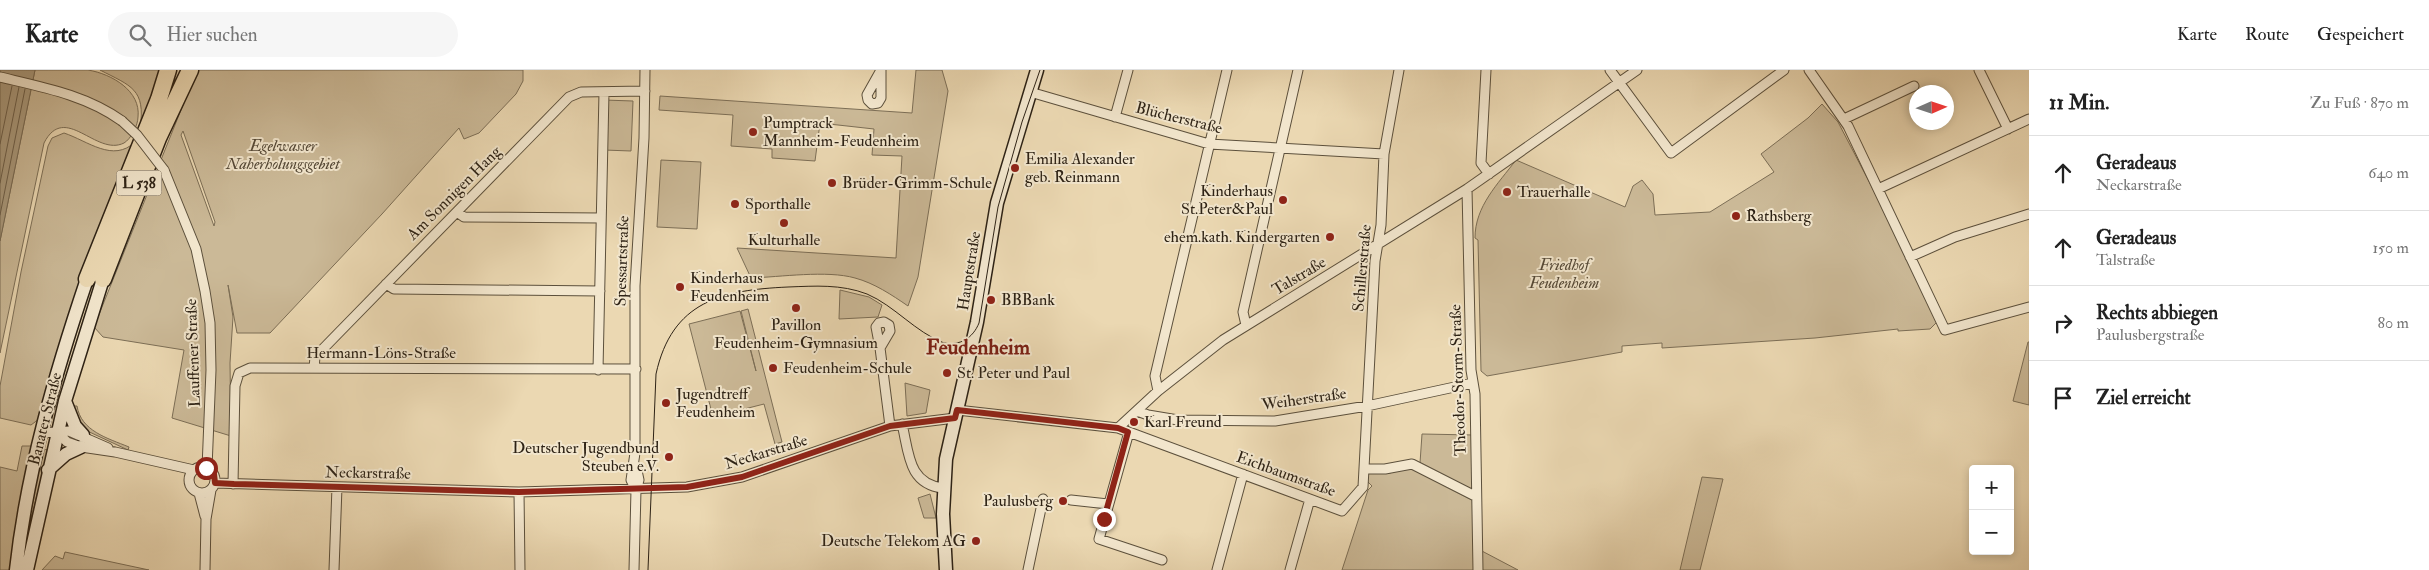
<!DOCTYPE html>
<html lang="de">
<meta charset="utf-8">
<style>
body{margin:0;font-family:"IM FELL Double Pica",serif;background:#f6f6f6;color:#222}
.controls{position:absolute;right:15px;bottom:15px;display:grid;overflow:hidden;border-radius:5px;box-shadow:0 2px 8px #0003}
.controls button{width:45px;height:45px;display:grid;place-items:center;padding:0;border:0;border-bottom:1px solid #e0e0e0;background:#fff;color:#222;font:25px sans-serif}
.compass{position:absolute;left:1909px;top:15px;width:45px;height:45px;border-radius:50%;background:#fff;box-shadow:0 2px 8px #0003;rotate:87deg}
.stop{position:absolute;width:15px;height:15px;margin:-11px;border:4px solid #8f2418;border-radius:50%;background:#fff}
.stop.end{background:#8f2418;border-color:#fff;box-shadow:0 1px 5px #0008}
.list{margin:0;padding:0;list-style:none}
h2{display:flex;justify-content:space-between;align-items:center;height:65px;margin:0;padding:0 20px;font-size:21px}
h2 small{font-size:16px;font-weight:400;color:#767676}
.list li{display:grid;grid-template-columns:32px 1fr auto;gap:15px;align-items:center;box-sizing:border-box;height:75px;padding:0 20px;border-top:1px solid #e0e0e0}
.list b{display:block;font-size:19px;white-space:nowrap}
.list p{margin:0;font-size:16px;white-space:nowrap;color:#767676}
.list em{font-size:16px;font-style:normal;color:#767676}
.icon{flex:none;width:28px;height:28px;fill:none;stroke:currentColor;stroke-width:2;stroke-linecap:round;stroke-linejoin:round}
.map{position:relative;flex:none;width:2029px;height:500px;overflow:hidden}
header{display:flex;align-items:center;gap:30px;box-sizing:border-box;height:70px;padding:0 25px;background:#fff;border-bottom:1px solid #e0e0e0}
header strong{font-size:24px}
nav{display:flex;gap:28px;margin-inline-start:auto;font-size:18px}
.search{width:350px;height:45px;background:#f6f6f6;display:flex;align-items:center;gap:12px;box-sizing:border-box;padding:0 18px;border-radius:28px;color:#767676;font-size:19px}
main{display:flex}
aside{flex:1;background:#fff}
.map>svg:first-child{display:block}
.green{fill:#cbb997;stroke:#7c6e56;fill-rule:evenodd}
.water{fill:#aa9a7d;stroke:#786a53}
.lines{fill:none;stroke-linecap:round;stroke-linejoin:round}
.shore{stroke:#6c5e49;stroke-width:1}
.street-casing{stroke:#5c503c;stroke-width:11}
.secondary-casing{stroke:#2d2215;stroke-width:15}
.highway-casing{stroke:#2d2215;stroke-width:19}
.street{stroke:#f2e6cd;stroke-width:9}
.secondary{stroke:#f2e6cd;stroke-width:12}
.highway{stroke:#ebd8b2;stroke-width:16}
.tram{stroke:#2d2215;stroke-width:1}
.street-bridge-casing{stroke:#5c503c;stroke-width:11;stroke-linecap:butt}
.street-bridge{stroke:#f2e6cd;stroke-width:9}
.route{stroke:#8f2418;stroke-width:6}
.poi-dot{fill:#8f2418;stroke:#f2e6cd;stroke-width:2}
.labels{text-anchor:middle;dominant-baseline:central;stroke-width:4;stroke-linejoin:round;paint-order:stroke}
.shield{fill:#f2e6cd;stroke:#685d4c;stroke-width:1}
.shield-label{font-size:15px;font-weight:bold;fill:#2d2215}
.street-label{font-size:16px;fill:#2d2215;stroke:#f2e6cd}
.poi-label{font-size:16px;fill:#2d2215;stroke:#f2e6cd;text-anchor:start}
.park-label{font-size:16px;font-style:italic;fill:#544836;stroke:#f2e6cd}
.district-label{font-size:21px;font-weight:bold;fill:#7a1f14;stroke:#f2e6cd}
</style>
<header>
<strong>Karte</strong>
<div class="search"><svg class="icon" aria-label="search" viewBox="0 0 24 24"><circle cx="10" cy="10" r="6"/><path d="M15 15l6 6"/></svg>Hier suchen</div>
<nav><a>Karte</a><a>Route</a><a>Gespeichert</a></nav>
</header>
<main>
<div class="map">
<svg width="2029" height="500" viewBox="0 0 2029 500">
<rect width="100%" height="100%" fill="#ebd8b2"/>
<filter id="stains"><feTurbulence type="fractalNoise" baseFrequency=".004" numOctaves="4"/><feColorMatrix values="0 0 0 0 .2 0 0 0 0 .09 0 0 0 0 .02 0 0 0 .5 -.17"/></filter>
<radialGradient id="worn" r=".72"><stop offset=".6" stop-color="#630" stop-opacity="0"/><stop offset="1" stop-color="#630" stop-opacity=".3"/></radialGradient>
<!-- green -->
<path class="green" d="M35 0C52 0 72 0 88 0 112 4 141 21 138 47 138 55 131 69 124 73 96 87 65 32 44 73L0 283V171Z
M100 0H163L140 58C146 19 131 16 100 0Z
M197 0H523V11L516 24 479 63 464 69 459 58 382 144 270 263H237L228 215 233 247 230 293 231 366 172 348 184 280 103 267 94 257ZM183 61 215 152 214 156 181 65Z
M916 0H942L948 21 918 207 908 236C892 225 874 213 855 208 827 200 780 207 751 208L737 178 896 188 902 86 872 85 874 59 820 53 815 91 772 88V79L731 76 733 45 659 40 660 26 912 43Z
M604 30 633 31 631 81 604 80Z
M1822 34 1838 52 1888 148 1937 252 1930 259 1898 261V259L1815 268 1662 278V273L1622 276V282L1487 306 1481 301 1478 170 1475 168C1475 136 1498 114 1516 90L1625 137 1633 116 1642 110 1653 124 1655 145 1710 142 1774 102 1761 84 1808 48Z
M64 63C88 71 113 93 135 72L39 349 31 355 0 348V316L21 202 48 76 52 68Z
M661 90 701 92 697 159 657 157Z
M840 220 869 227 882 235 878 247 839 249Z
M748 239 782 372 775 374 764 334 713 347 689 254 740 241 756 301 741 241Z
M2028 272H2029V335L2013 331Z
M905 313 930 320 926 343 907 346Z
M73 336H77C81 361 107 368 129 377L128 380 83 359Z
M1422 364 1473 365 1475 500H1342L1368 420 1372 416 1366 410 1369 402 1390 403 1420 393Z
M22 376H33L12 500H0V397L17 401Z
M44 379 48 380 23 482 28 443Z
M1702 407 1723 409 1700 500H1680Z
M930 424 936 448H924L918 428Z
M1480 480 1518 500H1480Z
M65 482 149 500H42L55 486 63 489Z"/>
<!-- water -->
<path class="water" d="M0 0H35L0 171Z"/>
<g class="lines">
<!-- shore -->
<path class="shore" d="M0 74 12 16
M0 113 19 17
M0 145 25 19"/>
<!-- street casing -->
<g class="street-casing">
<path id="street" d="M881 0V28L878 33 872 34 868 30 867 25Z
M1486 0 1481 93 1489 104
M1610 0 1671 83 1784 0
M1809 0 1848 56 1945 260 2029 237
M1979 0 2008 59
M0 7C42 17 86 25 122 51
M1030 22 1209 74 1384 84
M1115 47 1128 0
M1844 49 1914 16
M164 100 196 179 205 221 210 253 211 300 207 398
M1467 119 1471 300 1475 324 1478 500
M1878 119 2029 49
M457 142 464 147 601 148
M1910 187 1955 167 2029 144
M386 214 394 219 600 221
M1246 255 1243 242 1298 0
M880 278 876 257 879 253 884 252 889 255 890 261 880 278 890 356
M314 298 315 287 569 27 581 22 645 21
M598 300 604 22
M1158 321 1155 306 1227 0
M957 340 1118 358 1342 441 1363 417 1375 191 1381 155 1384 84 1399 0
M1137 341 1148 345 1178 350 1275 351 1367 336 1473 313
M902 354C909 383 908 414 943 418
M1118 358 1158 321 1223 270 1467 119 1637 0
M57 362 67 372 81 377 115 382 194 400
M1129 362 1099 469 1162 490
M41 363 69 361 108 378
M189 410a13 13 0 1 1 26 0a13 13 0 1 1-26 0Z
M1365 399H1385L1412 394 1475 426
M215 413 519 422 687 417 742 407 890 356 955 348
M233 414 235 316 239 303 250 298 636 299
M636 420 631 410 635 383V216L644 68 645 0
M519 422 520 500
M199 423 205 446
M1071 430 1108 434
M205 500 206 449 211 420
M334 500 337 417
M634 500 636 420 639 410 636 396
M1028 500 1043 429
M1217 500 1243 404
M1290 500 1310 429"/>
</g>
<!-- secondary casing -->
<g class="secondary-casing">
<path id="secondary" d="M65 331 75 356 83 365
M48 400 66 384 81 377
M16 500C27 400 55 304 87 209
M27 500 65 331 103 209
M946 500 943 444 946 389 977 252 997 133 1037 0"/>
</g>
<!-- highway casing -->
<g class="highway-casing">
<path id="highway" d="M87 209 159 29 168 0
M103 209 158 68 190 0"/>
</g>
<!-- street -->
<use href="#street" class="street"/>
<!-- secondary -->
<use href="#secondary" class="secondary"/>
<!-- highway -->
<use href="#highway" class="highway"/>
<!-- tram -->
<path class="tram" d="M648 500 656 304C672 231 722 220 788 217 815 216 841 214 867 224 895 236 915 262 944 273 960 276 973 268 979 253L998 137 1022 52 1040 0"/>
<!-- street-bridge casing -->
<g class="street-bridge-casing">
<path id="street-bridge" d="M122 51 137 65 164 100"/>
</g>
<!-- street-bridge -->
<use href="#street-bridge" class="street-bridge"/>
</g>
<g class="lines">
<!-- route -->
<path class="route" d="M206 398 214 404 215 413 234 414 519 422 687 417 742 407 890 356 955 348 957 340 1118 358 1128 362 1104 449"/>
</g>
<!-- markers -->
<g class="poi-dot">
<circle cx="753" cy="62" r="5"/>
<circle cx="1015" cy="98" r="5"/>
<circle cx="832" cy="113" r="5"/>
<circle cx="1507" cy="122" r="5"/>
<circle cx="1283" cy="130" r="5"/>
<circle cx="735" cy="134" r="5"/>
<circle cx="1736" cy="146" r="5"/>
<circle cx="784" cy="153" r="5"/>
<circle cx="1330" cy="167" r="5"/>
<circle cx="680" cy="217" r="5"/>
<circle cx="991" cy="230" r="5"/>
<circle cx="796" cy="238" r="5"/>
<circle cx="773" cy="298" r="5"/>
<circle cx="947" cy="303" r="5"/>
<circle cx="666" cy="333" r="5"/>
<circle cx="1134" cy="352" r="5"/>
<circle cx="669" cy="387" r="5"/>
<circle cx="1063" cy="431" r="5"/>
<circle cx="976" cy="471" r="5"/>
</g>
<g class="labels">
<!-- shield labels -->
<rect class="shield" x="116.5" y="100.5" width="45" height="25" rx="4"/>
<g class="shield-label">
<text x="139" y="113">L 538</text>
</g>
<!-- street labels -->
<g class="street-label">
<text transform="translate(1179 48) rotate(14)">Blücherstraße</text>
<text transform="translate(454 123) rotate(-45)">Am Sonnigen Hang</text>
<text transform="translate(622 191) rotate(-88)">Spessartstraße</text>
<text transform="translate(1362 198) rotate(-85)">Schillerstraße</text>
<text transform="translate(969 201) rotate(-81)">Hauptstraße</text>
<text transform="translate(1299 206) rotate(-31)">Talstraße</text>
<text transform="translate(193 283) rotate(-92)">Lauffener Straße</text>
<text x="381" y="283">Hermann-Löns-Straße</text>
<text transform="translate(1458 310) rotate(-92)">Theodor-Storm-Straße</text>
<text transform="translate(1304 329) rotate(-8)">Weiherstraße</text>
<text transform="translate(45 349) rotate(-76)">Banater Straße</text>
<text transform="translate(766 382) rotate(-17)">Neckarstraße</text>
<text transform="translate(368 403) rotate(1)">Neckarstraße</text>
<text transform="translate(1286 404) rotate(20)">Eichbaumstraße</text>
</g>
<!-- poi labels -->
<g class="poi-label">
<text x="763" y="53">Pumptrack<tspan x="763" dy="18">Mannheim-Feudenheim</tspan></text>
<text x="1025" y="89">Emilia Alexander<tspan x="1025" dy="18">geb. Reinmann</tspan></text>
<text x="842" y="113">Brüder-Grimm-Schule</text>
<text x="1273" y="121" text-anchor="end">Kinderhaus<tspan x="1273" dy="18">St.Peter&amp;Paul</tspan></text>
<text x="1517" y="122">Trauerhalle</text>
<text x="745" y="134">Sporthalle</text>
<text x="1746" y="146">Rathsberg</text>
<text x="1320" y="167" text-anchor="end">ehem.kath. Kindergarten</text>
<text x="784" y="170" text-anchor="middle">Kulturhalle</text>
<text x="690" y="208">Kinderhaus<tspan x="690" dy="18">Feudenheim</tspan></text>
<text x="1001" y="230">BBBank</text>
<text x="796" y="255" text-anchor="middle">Pavillon<tspan x="796" dy="18">Feudenheim-Gymnasium</tspan></text>
<text x="783" y="298">Feudenheim-Schule</text>
<text x="957" y="303">St. Peter und Paul</text>
<text x="676" y="324">Jugendtreff<tspan x="676" dy="18">Feudenheim</tspan></text>
<text x="1144" y="352">Karl Freund</text>
<text x="659" y="378" text-anchor="end">Deutscher Jugendbund<tspan x="659" dy="18">Steuben e.V.</tspan></text>
<text x="1053" y="431" text-anchor="end">Paulusberg</text>
<text x="966" y="471" text-anchor="end">Deutsche Telekom AG</text>
</g>
<!-- park labels -->
<g class="park-label">
<text x="283" y="76">Egelwasser<tspan x="283" dy="18">Naherholungsgebiet</tspan></text>
<text x="1564" y="195">Friedhof<tspan x="1564" dy="18">Feudenheim</tspan></text>
</g>
<!-- district labels -->
<g class="district-label">
<text x="978" y="277">Feudenheim</text>
</g>
</g>
<rect width="100%" height="100%" filter="url(#stains)"/>
<rect width="100%" height="100%" fill="url(#worn)"/>
</svg>
<div class="controls">
<button>+</button>
<button>−</button>
</div>
<svg class="compass" viewBox="-18 -18 36 36"><path d="M0-13l5 13h-10z" fill="#e53935"/><path d="M0 13l5-13h-10z" fill="#767676"/></svg>
<div class="stop" style="left:206px;top:398px"></div>
<div class="stop end" style="left:1104px;top:449px"></div>
</div>
<aside>
<h2>11 Min.<small>Zu Fuß · 870 m</small></h2>
<ul class="list">
<li><svg class="icon" aria-label="ahead" viewBox="0 0 24 24"><path d="M12 20V5M6 11l6-6 6 6"/></svg><div><b>Geradeaus</b><p>Neckarstraße</p></div><em>640 m</em></li>
<li><svg class="icon" aria-label="ahead" viewBox="0 0 24 24"><path d="M12 20V5M6 11l6-6 6 6"/></svg><div><b>Geradeaus</b><p>Talstraße</p></div><em>150 m</em></li>
<li><svg class="icon" aria-label="right" viewBox="0 0 24 24"><path d="M7 20v-9h11M14 6l5 5-5 5"/></svg><div><b>Rechts abbiegen</b><p>Paulusbergstraße</p></div><em>80 m</em></li>
<li><svg class="icon" aria-label="arrive" viewBox="0 0 24 24"><path d="M6 21V4h12l-3 4 3 4H6"/></svg><div><b>Ziel erreicht</b></div></li>
</ul>
</aside>
</main>
